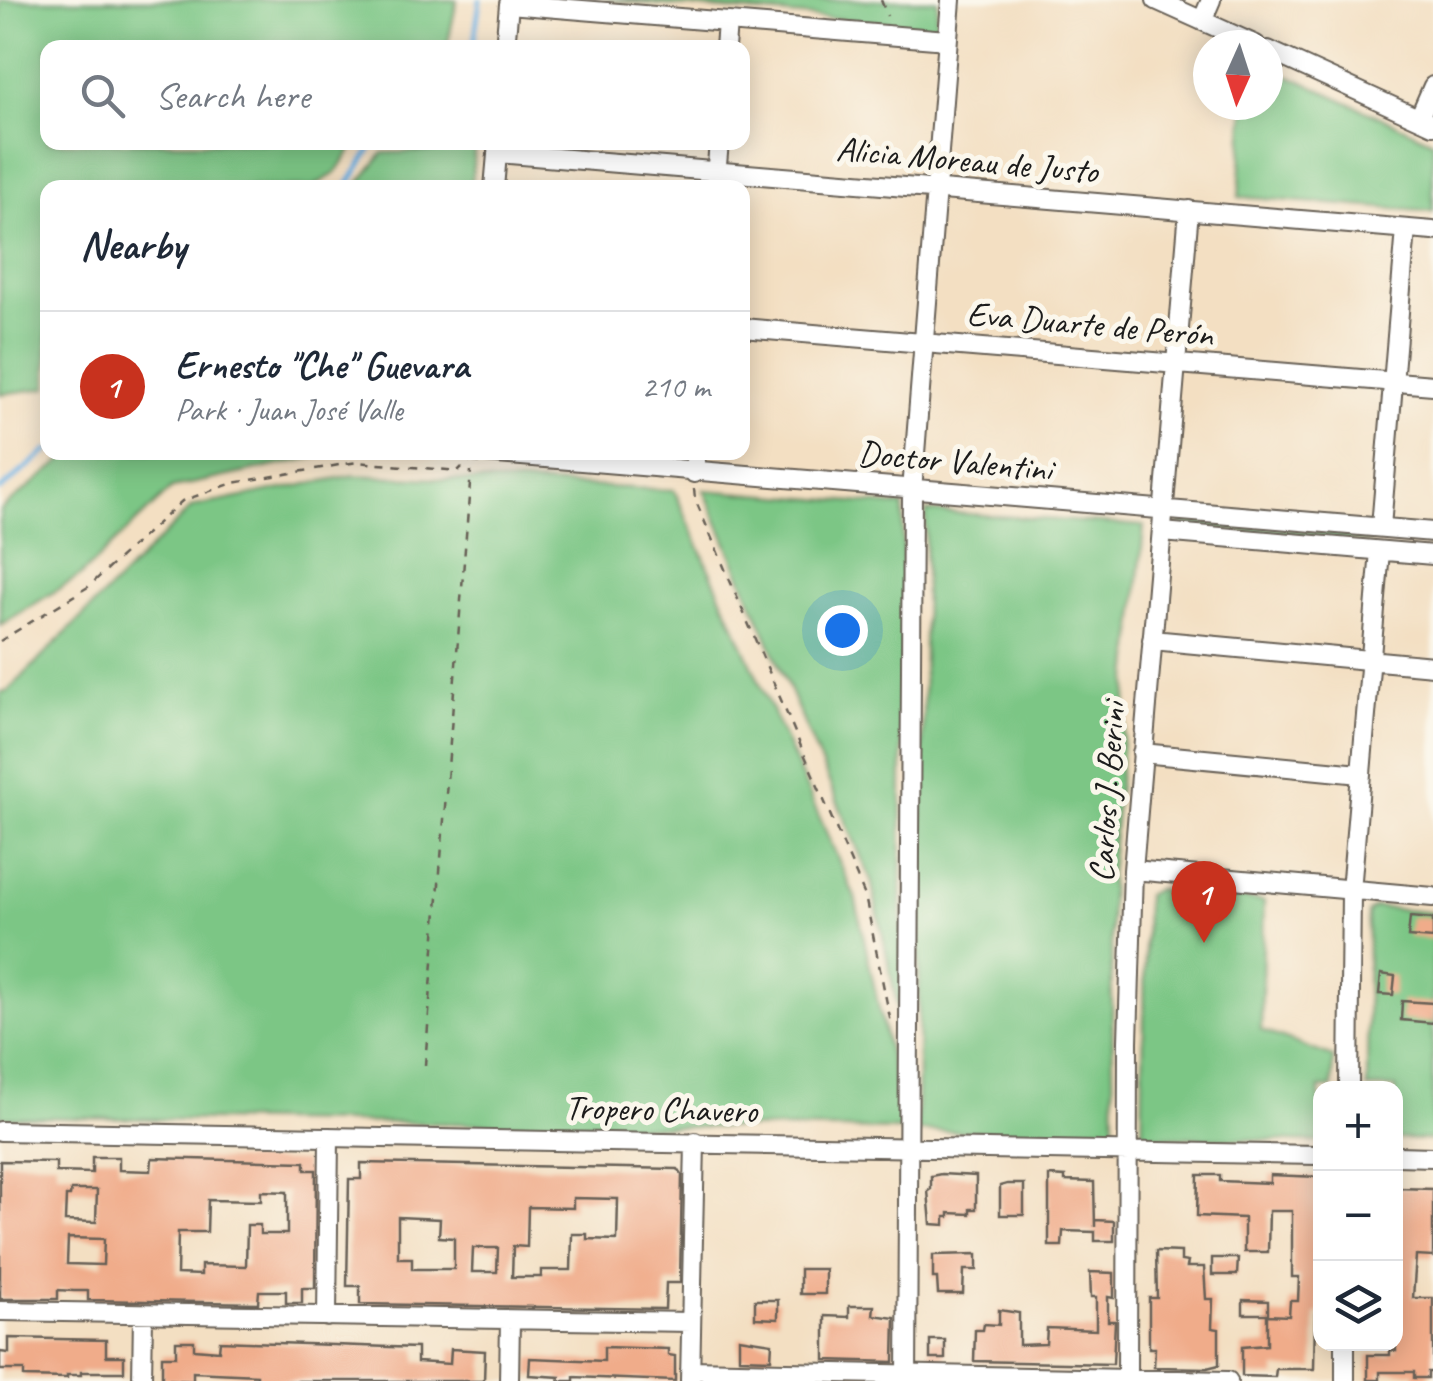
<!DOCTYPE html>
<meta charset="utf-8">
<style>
body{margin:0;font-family:Caveat,sans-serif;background:#f6f6f7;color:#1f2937}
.controls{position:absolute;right:30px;bottom:30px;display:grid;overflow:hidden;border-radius:20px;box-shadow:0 5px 25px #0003}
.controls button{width:90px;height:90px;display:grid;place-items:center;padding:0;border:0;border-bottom:2px solid #e0e1e3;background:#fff;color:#1f2937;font:50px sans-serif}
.compass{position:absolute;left:1193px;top:30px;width:90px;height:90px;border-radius:50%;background:#fff;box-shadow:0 5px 25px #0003;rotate:183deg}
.you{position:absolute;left:842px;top:630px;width:35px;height:35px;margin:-25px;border:8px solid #fff;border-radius:50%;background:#1a73e8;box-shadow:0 0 0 15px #1a73e833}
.badge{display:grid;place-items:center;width:65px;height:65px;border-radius:50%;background:#c8321e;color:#fff;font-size:32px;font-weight:700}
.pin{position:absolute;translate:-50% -82px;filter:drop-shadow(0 2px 5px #0008)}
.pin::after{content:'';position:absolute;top:52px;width:35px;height:30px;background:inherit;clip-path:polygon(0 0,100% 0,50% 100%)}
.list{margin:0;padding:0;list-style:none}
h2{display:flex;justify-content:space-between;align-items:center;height:130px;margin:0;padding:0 40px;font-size:42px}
h2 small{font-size:32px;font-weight:400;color:#747a83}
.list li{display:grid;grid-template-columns:65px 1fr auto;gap:30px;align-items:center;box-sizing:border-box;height:150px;padding:0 40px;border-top:2px solid #e0e1e3}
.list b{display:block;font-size:38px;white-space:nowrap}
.list p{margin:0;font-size:32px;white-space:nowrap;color:#747a83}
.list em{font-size:32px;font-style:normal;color:#747a83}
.icon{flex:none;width:55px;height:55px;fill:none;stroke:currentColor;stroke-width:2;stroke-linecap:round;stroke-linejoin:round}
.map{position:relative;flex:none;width:1433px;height:1381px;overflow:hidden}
.search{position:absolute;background:#fff;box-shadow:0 5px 25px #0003;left:40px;top:40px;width:710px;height:110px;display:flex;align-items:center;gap:25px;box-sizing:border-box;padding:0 35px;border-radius:20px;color:#747a83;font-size:38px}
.panel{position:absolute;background:#fff;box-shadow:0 5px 25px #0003;left:40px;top:180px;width:710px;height:280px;border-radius:20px}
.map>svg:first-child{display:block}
.green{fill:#7bc685;stroke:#4c7150;stroke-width:2.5}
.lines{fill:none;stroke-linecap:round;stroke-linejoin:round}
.stream{stroke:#6eb3e4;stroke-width:5}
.building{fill:#f0ac8a;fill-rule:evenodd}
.minor-casing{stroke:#676056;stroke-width:22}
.path{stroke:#676056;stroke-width:2.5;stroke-dasharray:8 8;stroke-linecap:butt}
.minor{stroke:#fff;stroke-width:18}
.labels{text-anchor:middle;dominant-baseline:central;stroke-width:10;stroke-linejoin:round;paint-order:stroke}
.street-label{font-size:35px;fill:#1c1c1c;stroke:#fbf7ec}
</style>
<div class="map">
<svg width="1433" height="1381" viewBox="0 0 1433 1381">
<rect width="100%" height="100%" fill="#fbf7ec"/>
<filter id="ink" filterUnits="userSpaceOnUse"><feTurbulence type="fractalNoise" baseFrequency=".01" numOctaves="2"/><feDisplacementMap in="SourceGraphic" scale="20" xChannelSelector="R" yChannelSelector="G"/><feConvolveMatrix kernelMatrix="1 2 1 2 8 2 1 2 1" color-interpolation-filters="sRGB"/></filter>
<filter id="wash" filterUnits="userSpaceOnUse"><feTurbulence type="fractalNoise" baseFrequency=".0048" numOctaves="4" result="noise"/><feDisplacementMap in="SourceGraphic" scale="40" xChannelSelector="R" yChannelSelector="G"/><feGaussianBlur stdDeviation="2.25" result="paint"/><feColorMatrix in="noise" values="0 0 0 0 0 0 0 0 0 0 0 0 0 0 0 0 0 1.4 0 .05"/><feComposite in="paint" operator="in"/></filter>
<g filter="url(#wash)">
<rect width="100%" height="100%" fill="#f3dfc2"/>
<!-- green -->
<path class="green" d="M0 0H457L447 47 48 48V142L356 143 336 173 312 187 48 188 47 388 0 394Z
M605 0H938L936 27Z
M1268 66 1433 141V212L1239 197 1245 105H1268Z
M457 143H475L471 187H356L383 153 452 150Z
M72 453V452L335 453 172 488 80 576 0 625V510Z
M353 475 674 490 855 897 900 1106 901 1130 0 1117V692H7L192 507Z
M704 490 903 506 901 1024 871 880Z
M926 511 1144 526 1110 874 1114 1133 917 1131Z
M1181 520 1371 536 1370 542 1182 526 1178 523Z
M1157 889 1264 901 1261 1030 1333 1057 1332 1088H1320V1142L1142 1136 1146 895Z
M1375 907 1433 913V1140L1396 1139V1088H1367L1368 912Z"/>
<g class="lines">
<!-- stream -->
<path class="stream" d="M473 48 480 0
M346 188 375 142
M0 490 48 450"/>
</g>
<g id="blocks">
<!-- building -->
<path class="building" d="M1410 917 1433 919V939L1408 937Z
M1381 974 1395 976 1393 995 1379 994Z
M1402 1001 1433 1003V1023L1401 1020Z
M92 1157H119V1170L151 1171 152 1158 305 1162V1170H316L315 1288H302V1303H286V1291H259L258 1303 88 1300V1291H74L58 1290V1299H0V1161L56 1162V1172L92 1173ZM71 1190H97L96 1222 65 1221 66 1196H70ZM261 1191 287 1192V1234H260V1225H247L246 1266 201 1265V1275L177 1274 178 1232H207L208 1200 261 1201ZM68 1238 104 1239 103 1265 67 1264Z
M361 1163 678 1169 682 1175 680 1283H666L665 1309 360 1304V1286H347L349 1179H361ZM573 1198 618 1199 617 1240 587 1239V1234H572L571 1270H541V1277H512L513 1246 527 1247 528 1207 573 1208ZM398 1217 440 1219 439 1237 454 1238V1269H412V1258H398ZM473 1248H498L497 1272H472Z
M941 1174 976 1176V1209H970V1214L949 1213V1217H945V1225L931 1224 928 1191 931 1189V1176Z
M1198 1175H1220V1181L1270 1183V1175L1320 1177V1314H1315L1314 1369H1276L1275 1377 1242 1376V1347L1267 1345V1315L1289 1316 1290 1301H1298L1299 1277H1292V1211H1269L1268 1252H1244V1218L1197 1216Z
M1049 1176 1065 1177V1181L1094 1182 1095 1227V1220L1114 1221V1241H1095V1232L1063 1231 1062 1246H1049Z
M1007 1184H1024V1215H1000V1186Z
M1396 1188 1433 1189V1257L1416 1256 1413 1298H1433V1372H1428V1378H1414V1372H1380V1380H1368V1355H1390V1350L1396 1351Z
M1156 1251 1181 1252V1261L1188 1262 1187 1267H1204L1206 1299H1213L1212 1328 1219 1329V1365L1207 1368 1154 1367 1155 1348H1149V1298H1157Z
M977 1254V1270H964L963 1294H938L937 1278H933V1255Z
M1212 1258H1238L1237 1275H1212Z
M800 1269H825V1294H800Z
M1090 1272 1114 1273V1298L1108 1297V1321H1115L1113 1364 974 1361 975 1330H983L984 1324 999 1325V1310L1019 1313V1345L1046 1344 1047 1328 1096 1330V1297H1091Z
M755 1300H778V1319L755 1318Z
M1243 1300 1268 1301V1314H1243Z
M849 1306H874L873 1315 895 1318 894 1362 825 1360V1316L849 1317Z
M9 1338 106 1340V1356H124V1372H81V1375H67V1378L24 1377V1370H0V1352L9 1353Z
M739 1338 772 1343 771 1359 739 1358Z
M930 1340H945V1359H930Z
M176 1341H194V1349L219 1351 220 1341 417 1348V1362L450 1364 451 1349 485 1351 484 1381H257V1375L193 1372V1381L162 1379V1356H176Z
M604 1347 668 1349V1355L675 1356V1381L574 1377V1381H559L560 1377 529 1375 530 1358 604 1361Z"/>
</g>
</g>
<g filter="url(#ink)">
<use href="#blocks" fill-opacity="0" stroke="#676056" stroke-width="2.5"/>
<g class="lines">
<!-- minor casing -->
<g class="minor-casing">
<path id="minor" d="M1156 0 1256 45
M1202 21 1211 0
M505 48 509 4 947 40
M725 48 727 22
M1268 50 1433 125
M1419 118 1433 86
M497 153 1433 231
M494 188 498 143
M715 188 719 142
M742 328 1433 385
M473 452 1433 532
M694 473 696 452
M1381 527 1406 229
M1162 532 1433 555
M1152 640 1433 666
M1142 753 1360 774
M1133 870 1433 897
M1349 1088 1351 891 1380 551
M0 1131 1320 1155
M1396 1156 1433 1157
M0 1311 691 1322
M327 1317 329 1137
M690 1370 1228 1381
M142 1381 143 1314
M509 1381 510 1320
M690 1381 695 1142
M907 1381 912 491 951 0
M1127 1381 1128 1042 1133 870 1189 210
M1345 1381V1344"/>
</g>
<!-- path -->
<path class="path" d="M881 0 887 16
M694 489 695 499 865 896 891 1023
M0 641 88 587 182 501 233 483 357 462 458 471 462 467
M425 1065 471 471"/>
<!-- minor -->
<use href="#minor" class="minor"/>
</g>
</g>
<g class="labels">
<!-- street labels -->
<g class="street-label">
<text transform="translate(967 160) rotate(5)">Alicia Moreau de Justo</text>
<text transform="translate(1090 324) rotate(5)">Eva Duarte de Perón</text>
<text transform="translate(955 461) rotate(5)">Doctor Valentini</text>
<text transform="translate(1107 792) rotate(-86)">Carlos J. Berini</text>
<text transform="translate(661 1109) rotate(1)">Tropero Chavero</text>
</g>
</g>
</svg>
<div class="controls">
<button>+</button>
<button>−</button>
<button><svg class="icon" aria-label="layers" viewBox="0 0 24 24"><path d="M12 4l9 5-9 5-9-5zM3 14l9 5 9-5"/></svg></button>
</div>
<svg class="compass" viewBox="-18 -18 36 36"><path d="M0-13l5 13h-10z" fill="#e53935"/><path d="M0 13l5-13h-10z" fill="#747a83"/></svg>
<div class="you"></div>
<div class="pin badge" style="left:1204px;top:943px">1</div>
<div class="search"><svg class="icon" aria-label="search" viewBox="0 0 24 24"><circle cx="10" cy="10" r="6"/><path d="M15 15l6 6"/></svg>Search here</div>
<section class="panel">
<h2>Nearby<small></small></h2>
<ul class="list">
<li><span class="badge">1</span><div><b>Ernesto &quot;Che&quot; Guevara</b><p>Park · Juan José Valle</p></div><em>210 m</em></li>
</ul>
</section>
</div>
